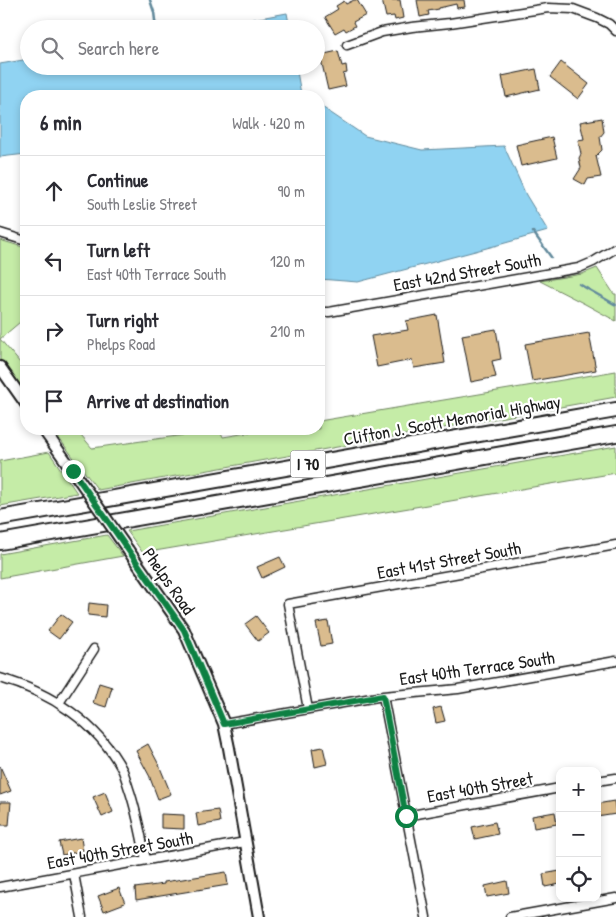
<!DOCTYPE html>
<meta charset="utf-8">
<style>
body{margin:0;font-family:"Patrick Hand",sans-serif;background:#f7f7f7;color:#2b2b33}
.controls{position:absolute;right:15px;bottom:15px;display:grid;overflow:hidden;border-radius:10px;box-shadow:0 2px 8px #0003}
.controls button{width:45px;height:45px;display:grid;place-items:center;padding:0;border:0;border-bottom:1px solid #e1e1e2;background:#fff;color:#2b2b33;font:25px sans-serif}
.stop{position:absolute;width:15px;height:15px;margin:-11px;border:4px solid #0b8043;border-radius:50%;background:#fff}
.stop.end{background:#0b8043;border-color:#fff;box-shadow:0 1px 5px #0008}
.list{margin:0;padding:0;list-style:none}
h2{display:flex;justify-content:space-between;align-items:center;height:65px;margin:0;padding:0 20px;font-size:21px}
h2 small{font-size:16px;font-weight:400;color:#7c7c81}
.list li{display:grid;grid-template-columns:32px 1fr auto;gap:15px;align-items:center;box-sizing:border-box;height:70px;padding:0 20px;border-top:1px solid #e1e1e2}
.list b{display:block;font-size:19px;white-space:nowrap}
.list p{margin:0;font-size:16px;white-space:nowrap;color:#7c7c81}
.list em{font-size:16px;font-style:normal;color:#7c7c81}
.icon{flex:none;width:28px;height:28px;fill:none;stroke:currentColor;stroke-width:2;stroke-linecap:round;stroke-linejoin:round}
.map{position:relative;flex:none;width:616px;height:917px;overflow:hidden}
.search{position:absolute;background:#fff;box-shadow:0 2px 8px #0003;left:20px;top:20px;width:305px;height:55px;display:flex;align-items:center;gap:12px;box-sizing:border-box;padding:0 18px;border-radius:28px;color:#7c7c81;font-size:19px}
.panel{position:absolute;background:#fff;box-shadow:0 2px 8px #0003;left:20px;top:90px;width:305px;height:345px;border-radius:20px}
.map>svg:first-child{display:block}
.green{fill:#c5eca7;stroke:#708462}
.water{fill:#90d3f2;stroke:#628a9c}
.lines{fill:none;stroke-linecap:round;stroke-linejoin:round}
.stream{stroke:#628a9c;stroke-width:2.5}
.building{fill:#dabc8e;stroke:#1c1c1c}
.street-casing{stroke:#1c1c1c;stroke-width:11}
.secondary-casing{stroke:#1c1c1c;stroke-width:14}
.highway-casing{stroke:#1c1c1c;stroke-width:18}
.street{stroke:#fff;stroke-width:8}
.secondary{stroke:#fff;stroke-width:10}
.highway{stroke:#fff;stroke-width:14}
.secondary-bridge-casing{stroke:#1c1c1c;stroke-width:14;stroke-linecap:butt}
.secondary-bridge{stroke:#fff;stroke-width:10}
.route{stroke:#0b8043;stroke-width:6}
.labels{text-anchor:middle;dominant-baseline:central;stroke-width:4.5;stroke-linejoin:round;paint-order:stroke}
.shield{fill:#fff;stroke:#606060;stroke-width:1}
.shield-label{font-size:16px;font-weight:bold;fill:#1c1c1c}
.street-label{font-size:18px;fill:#1c1c1c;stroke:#fff}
</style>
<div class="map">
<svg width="616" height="917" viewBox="0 0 616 917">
<rect width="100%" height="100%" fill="#fff"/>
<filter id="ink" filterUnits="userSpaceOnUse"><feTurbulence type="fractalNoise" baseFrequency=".02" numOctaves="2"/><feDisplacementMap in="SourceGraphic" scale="10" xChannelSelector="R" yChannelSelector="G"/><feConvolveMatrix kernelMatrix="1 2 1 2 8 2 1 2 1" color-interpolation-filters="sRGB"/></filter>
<g filter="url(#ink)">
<!-- green -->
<path class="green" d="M0 240 26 248V317L0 339 26 370V395L0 361Z
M597 268 614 294H616V321L585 304 540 281 582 274Z
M616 371V397L98 490 52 429H76L92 448 220 430 223 437 272 429H319V421Z
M616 446V473L143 553 127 531Z
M49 452 77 493 0 506V461Z
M107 535 123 556 0 578V554Z"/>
<!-- water -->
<path class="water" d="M287 13 290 29H200Z
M29 59V66H296L301 94 305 96H26V154L0 157V64Z
M319 105 365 136 422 150 504 146 526 195 548 231 498 245 358 282 319 279Z"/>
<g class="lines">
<!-- stream -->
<path class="stream" d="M150 0 154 12 156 29
M533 232 551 257
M579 284 616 305"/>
</g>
<!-- building -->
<path class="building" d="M354 0H357L366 15 353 22 355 26 346 31 344 28 335 33 325 17 338 9 336 6 344 1 346 4Z
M382 0H400L403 18 395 20 394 16 386 17Z
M417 0H464L465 7 457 8 456 4 439 8V9L428 11 429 15 420 17Z
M338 51 342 66 346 65 347 73 343 74 346 86 328 90 320 55Z
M561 62 589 84 578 99 550 77Z
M536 69 540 89 506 97 502 76Z
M602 118 604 132 600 137 602 150 596 156 601 177 588 179 585 185 574 179 581 168 579 158 581 154 578 140 584 139 580 122Z
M552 137 557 158 521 166 516 145Z
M437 315 445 363 414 368 412 360 377 367 371 336 408 330 406 321Z
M496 329 501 359 492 361 496 377 471 382 462 335Z
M589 333 596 370 532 381 525 344Z
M280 557 285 567 262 578 257 567Z
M89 603 106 605 105 617 88 615Z
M61 614 72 622 59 639 48 631Z
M256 616 269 633 258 641 245 624Z
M328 621 332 644 321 646 316 623Z
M99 683 112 687 106 707 93 703Z
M441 707 445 721 436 723 433 709Z
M148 744 159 765 171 794 158 799 150 778V777L136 751Z
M323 747 327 764 315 767 312 749Z
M0 766 11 791 0 795Z
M105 792 113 812 102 817 93 797Z
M614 801 616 814 597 817V804Z
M0 802H11L9 825H0Z
M218 810 220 822 198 826 196 813Z
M555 812 557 824 534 828 532 816Z
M161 814 184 815V829L161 828Z
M495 822 498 834 475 839 472 827Z
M81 838 83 851 62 855 59 842Z
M560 871V884L545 887 543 874Z
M226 872 228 885 136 900 135 888 164 884V882Z
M507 881 509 893 487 897 485 886Z
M119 888 125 903 104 911 98 896Z"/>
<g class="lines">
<!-- street casing -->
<g class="street-casing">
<path id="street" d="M347 45 382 32 412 27 450 23 548 8 573 9 597 18 609 24 616 31
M0 233 26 241
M319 312H329L579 268 593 262 616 248
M0 678C50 692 98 723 123 771 125 776 127 783 129 789 137 812 141 836 146 860
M383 696 426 917
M59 703 94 649
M308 709 288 604 616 545
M224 724 383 696 458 689 616 661
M597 781 616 778
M406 816 560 788
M74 874 82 917
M0 887 245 842
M510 917 616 898"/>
</g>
<!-- secondary casing -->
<g class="secondary-casing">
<path id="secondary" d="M0 367 26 404
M43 429 73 471
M128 550 184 630 224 724 229 748 259 917"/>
</g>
<!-- highway casing -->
<g class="highway-casing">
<path id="highway" d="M0 518 616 410
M0 542 616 434"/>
</g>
<!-- street -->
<use href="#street" class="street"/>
<!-- secondary -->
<use href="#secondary" class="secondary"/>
<!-- highway -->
<use href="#highway" class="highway"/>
<!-- secondary-bridge casing -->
<g class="secondary-bridge-casing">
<path id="secondary-bridge" d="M73 471 128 550"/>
</g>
<!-- secondary-bridge -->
<use href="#secondary-bridge" class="secondary-bridge"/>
</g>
</g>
<g class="lines" filter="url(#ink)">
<!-- route -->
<path class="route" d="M73 471 184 630 224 724 383 696 406 816"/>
</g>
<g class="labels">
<!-- shield labels -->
<rect class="shield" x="290.5" y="450.5" width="35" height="27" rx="4"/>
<g class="shield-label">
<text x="308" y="464">I 70</text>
</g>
<!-- street labels -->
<g class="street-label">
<text transform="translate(467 272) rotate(-10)">East 42nd Street South</text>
<text transform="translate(452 420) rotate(-10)">Clifton J. Scott Memorial Highway</text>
<text transform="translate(449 560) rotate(-10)">East 41st Street South</text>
<text transform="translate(169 581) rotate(55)">Phelps Road</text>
<text transform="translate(477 668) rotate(-8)">East 40th Terrace South</text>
<text transform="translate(480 787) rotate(-10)">East 40th Street</text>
<text transform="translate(120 850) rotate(-10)">East 40th Street South</text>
</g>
</g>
</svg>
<div class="controls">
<button>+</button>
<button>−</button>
<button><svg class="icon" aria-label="locate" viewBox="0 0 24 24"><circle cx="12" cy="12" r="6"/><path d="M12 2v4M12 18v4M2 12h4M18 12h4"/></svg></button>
</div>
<div class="stop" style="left:406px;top:816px"></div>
<div class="stop end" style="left:73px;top:471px"></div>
<div class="search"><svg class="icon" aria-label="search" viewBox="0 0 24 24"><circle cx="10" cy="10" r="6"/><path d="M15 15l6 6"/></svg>Search here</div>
<section class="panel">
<h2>6 min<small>Walk · 420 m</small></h2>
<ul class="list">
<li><svg class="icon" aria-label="ahead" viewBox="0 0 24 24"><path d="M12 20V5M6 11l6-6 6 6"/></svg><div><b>Continue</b><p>South Leslie Street</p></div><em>90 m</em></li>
<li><svg class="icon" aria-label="left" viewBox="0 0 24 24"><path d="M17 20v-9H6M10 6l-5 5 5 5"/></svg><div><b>Turn left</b><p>East 40th Terrace South</p></div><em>120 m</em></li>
<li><svg class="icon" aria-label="right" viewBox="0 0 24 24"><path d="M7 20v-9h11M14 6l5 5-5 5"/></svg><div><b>Turn right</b><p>Phelps Road</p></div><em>210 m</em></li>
<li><svg class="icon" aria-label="arrive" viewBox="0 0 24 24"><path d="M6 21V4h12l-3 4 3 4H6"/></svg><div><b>Arrive at destination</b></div></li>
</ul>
</section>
</div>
